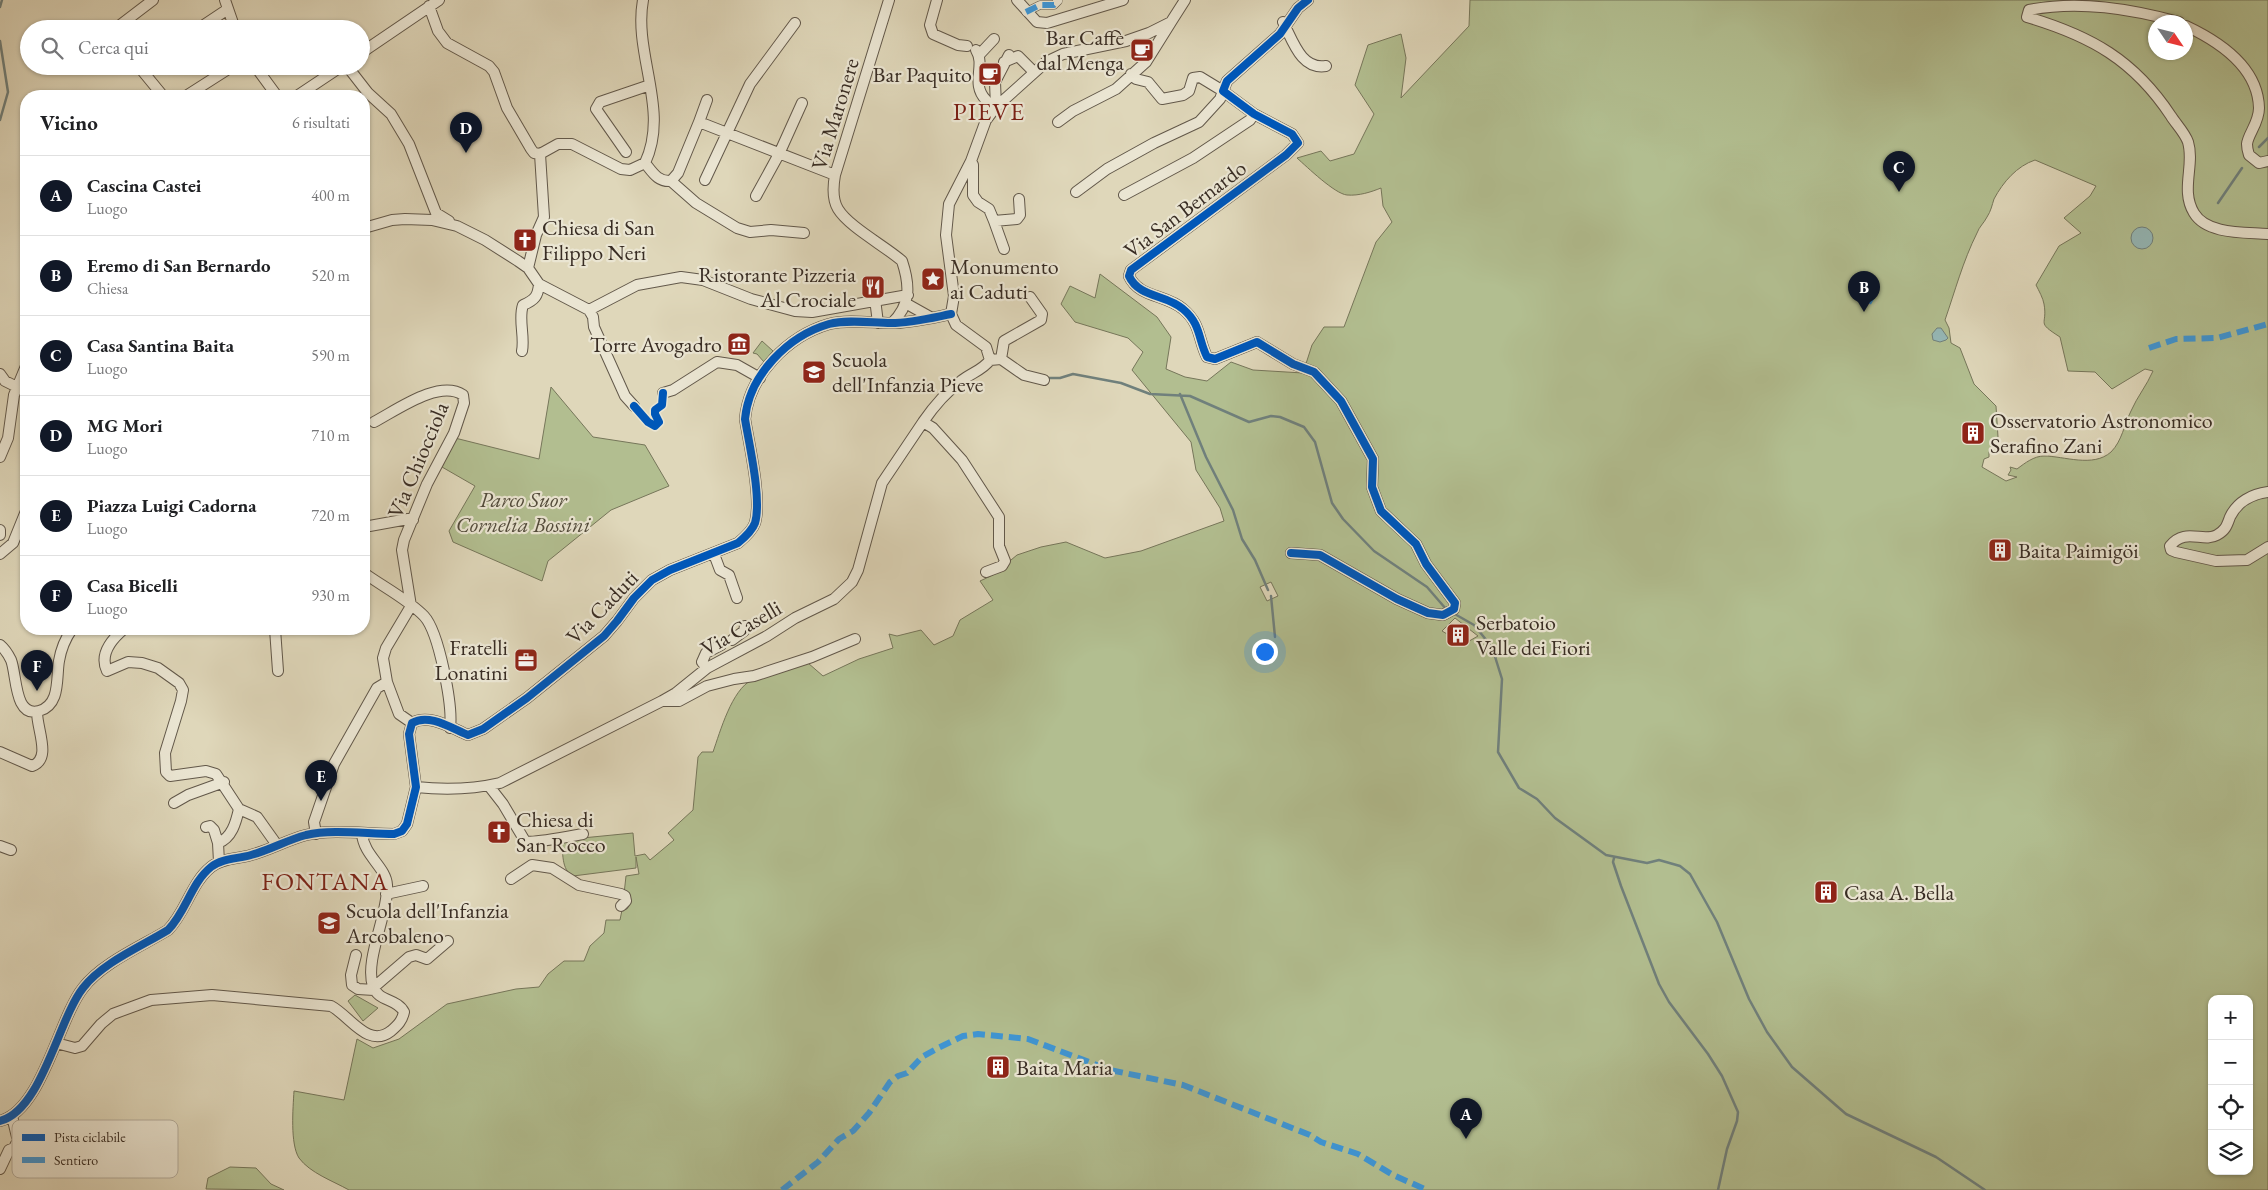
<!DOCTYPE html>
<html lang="it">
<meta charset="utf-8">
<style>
body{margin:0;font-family:"EB Garamond",serif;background:#f6f6f6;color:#202124}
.controls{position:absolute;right:15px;bottom:15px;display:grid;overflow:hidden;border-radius:10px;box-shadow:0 1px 4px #0004}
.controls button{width:45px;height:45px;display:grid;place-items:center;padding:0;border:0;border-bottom:1px solid #e0e0e0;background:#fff;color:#202124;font:25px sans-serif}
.compass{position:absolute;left:2148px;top:15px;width:45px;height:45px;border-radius:50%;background:#fff;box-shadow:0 1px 4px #0004;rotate:125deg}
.you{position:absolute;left:1264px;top:651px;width:18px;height:18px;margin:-12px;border:4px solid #fff;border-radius:50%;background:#1a73e8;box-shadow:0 0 0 8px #1a73e833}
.badge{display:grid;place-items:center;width:32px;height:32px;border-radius:50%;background:#111827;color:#fff;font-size:16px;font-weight:700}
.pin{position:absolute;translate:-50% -41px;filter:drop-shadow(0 1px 2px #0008)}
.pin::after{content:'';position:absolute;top:26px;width:18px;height:15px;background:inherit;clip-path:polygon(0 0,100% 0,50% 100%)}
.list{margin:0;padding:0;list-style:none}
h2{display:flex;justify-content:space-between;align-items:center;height:65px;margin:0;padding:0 20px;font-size:21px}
h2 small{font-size:16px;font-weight:400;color:#757577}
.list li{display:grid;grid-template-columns:32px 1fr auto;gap:15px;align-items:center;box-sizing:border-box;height:80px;padding:0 20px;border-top:1px solid #e0e0e0}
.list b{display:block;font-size:19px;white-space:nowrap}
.list p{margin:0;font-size:16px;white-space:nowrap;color:#757577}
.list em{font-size:16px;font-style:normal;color:#757577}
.icon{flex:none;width:28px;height:28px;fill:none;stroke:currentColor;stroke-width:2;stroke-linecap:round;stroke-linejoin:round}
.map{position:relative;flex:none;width:2268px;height:1190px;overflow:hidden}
.search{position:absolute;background:#fff;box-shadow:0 1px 4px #0004;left:20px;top:20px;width:350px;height:55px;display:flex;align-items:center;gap:12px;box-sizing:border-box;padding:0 18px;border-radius:28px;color:#757577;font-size:19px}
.panel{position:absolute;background:#fff;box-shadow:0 1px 4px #0004;left:20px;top:90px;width:350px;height:545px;border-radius:20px}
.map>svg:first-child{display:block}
.green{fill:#b2be90;stroke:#76765a;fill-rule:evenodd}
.water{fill:#95b8b7;stroke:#70807c}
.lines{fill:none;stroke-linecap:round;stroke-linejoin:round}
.stream{stroke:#70807c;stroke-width:2.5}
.pedestrian-tunnel{stroke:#beb59c;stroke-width:8;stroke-dasharray:8 4;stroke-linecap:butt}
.pedestrian-casing{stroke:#62584a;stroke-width:9}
.minor-casing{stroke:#62584a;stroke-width:12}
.pedestrian{stroke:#eae5d2;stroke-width:8}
.minor{stroke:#eae5d2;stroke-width:10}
.quiet{stroke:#3e96d6;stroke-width:6;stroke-dasharray:12 6;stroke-linecap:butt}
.cycleway-casing{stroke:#eae5d2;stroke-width:11}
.cycleway{stroke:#0057b8;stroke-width:8}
.labels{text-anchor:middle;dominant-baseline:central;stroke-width:4.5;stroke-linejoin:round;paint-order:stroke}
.poi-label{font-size:22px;fill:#392d24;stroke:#eae5d2;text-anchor:start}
.street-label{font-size:22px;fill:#392d24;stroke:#eae5d2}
.park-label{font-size:22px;font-style:italic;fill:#514a3a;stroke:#eae5d2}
.quarter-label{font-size:25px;letter-spacing:1px;fill:#7a1f14;stroke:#eae5d2}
.key{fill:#eae5d2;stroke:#b5ae9e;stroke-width:1}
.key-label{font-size:14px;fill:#392d24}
</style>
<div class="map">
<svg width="2268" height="1190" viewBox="0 0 2268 1190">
<rect width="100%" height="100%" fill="#dfd7ba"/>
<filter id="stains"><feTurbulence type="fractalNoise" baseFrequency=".004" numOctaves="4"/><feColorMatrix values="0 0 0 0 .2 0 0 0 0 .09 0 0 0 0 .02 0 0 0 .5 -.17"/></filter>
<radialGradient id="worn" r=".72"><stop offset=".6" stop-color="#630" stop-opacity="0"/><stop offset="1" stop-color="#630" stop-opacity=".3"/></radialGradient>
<!-- green -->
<path class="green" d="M1470 0H2268V1190H349C333 1181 310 1173 299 1158 290 1144 293 1108 294 1091L344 1100 357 1039 373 1048 399 1039 447 1004 516 989 539 987 548 974 564 961H584L590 946 604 933 606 920H620L622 910 627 909 629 906 624 894 626 876 639 874 636 857V868L573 876C561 870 563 852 562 840L633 833 635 856 645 854 650 860 674 840 668 833 693 810 698 757 702 752H713C720 732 732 689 752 680 769 672 790 669 808 663L823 676 859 659 893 648 889 634 897 636 921 630 934 645 953 636 960 620 993 600 980 581 993 575 1017 555 1041 547 1066 542 1105 558 1141 551 1224 521 1220 508 1196 470 1191 442 1132 370 1143 352 1128 338 1075 322 1061 304 1070 286 1095 298 1100 274 1157 317 1171 337 1166 369 1185 377 1207 381 1231 362 1253 370 1303 373 1312 345 1324 327H1344L1376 242 1392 222 1383 206 1381 188C1371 192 1359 196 1347 195 1335 194 1307 167 1297 158L1321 151 1330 161 1354 154 1374 114 1355 85 1368 45 1401 34 1406 58 1401 98 1469 26ZM2156 22H2186V52H2156ZM2035 160 2096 186 2090 196 2064 218 2081 233 2059 246 2036 285C2039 291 2043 298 2044 304 2048 326 2035 321 2060 337L2068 371 2095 372 2112 389 2145 369 2153 371C2147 385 2137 397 2131 411 2124 425 2122 441 2111 452 2093 468 2064 456 2044 456 2034 456 2025 463 2017 469L2010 467 2011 470 2008 475 2017 477 2006 481 1982 467 1984 459 1989 457V452L1998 437 1996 406 1974 384 1960 348 1951 343 1949 328 1945 320C1955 291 1963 261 1977 233 1979 227 1984 223 1987 217 1991 211 1992 205 1994 199 2003 182 2017 166 2035 160ZM1271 582 1278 596 1267 601 1260 587ZM1455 618 1478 636 1464 644 1442 631ZM2212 999H2249V1171H2212Z
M762 341 773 351 764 362 757 354 753 353Z
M551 387 593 437 645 445 669 486 611 510 548 561 542 581 453 542 449 531 475 486 442 467 455 438 539 459Z
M355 995 378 1008 363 1021 348 1001Z
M230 1167 256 1168 271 1184 284 1190 206 1189 208 1178Z"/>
<!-- water -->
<path class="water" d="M2131 238a11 11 0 1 1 22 0a11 11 0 1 1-22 0Z
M1937 328H1941L1948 338 1946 340 1940 342 1933 340 1932 334Z"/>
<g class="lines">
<!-- stream -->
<path class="stream" d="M0 7 2 0
M0 41 8 92 0 120
M2259 147 2268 138
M2218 203 2242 168
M1046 378H1060L1073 374 1121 383 1150 394 1190 396 1249 422 1271 416 1280 417 1304 427 1315 442 1332 503 1343 519 1374 551 1427 587 1446 609
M1180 394 1206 457 1233 510 1242 539 1255 560 1268 590
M1271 596 1275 637
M1453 613 1474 625 1492 647 1502 679 1498 752 1519 788 1537 799 1555 818 1606 855 1647 863 1659 860 1680 866 1690 874 1717 922 1749 999 1767 1032 1792 1067 1846 1114 1936 1157 1985 1190
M1614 858 1613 862 1621 886 1659 984 1669 1002 1708 1054 1722 1076 1738 1112 1737 1121 1727 1149 1718 1190"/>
<!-- pedestrian-tunnel -->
<path class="pedestrian-tunnel" d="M1865 298 1876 304"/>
<!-- pedestrian casing -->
<g class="pedestrian-casing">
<path id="pedestrian" d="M1026 12 1040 5H1054L1058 1
M1862 296 1865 298
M634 406 648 422 655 426 659 422 655 414V410L662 405 663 393"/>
</g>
<!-- minor casing -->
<g class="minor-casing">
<path id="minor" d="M225 0 235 29
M889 0 835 175C833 186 832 199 838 209 849 227 885 246 902 261 910 285 911 305 892 323
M937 0 930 25 933 34 958 45 967 46
M1017 0 1037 22 1047 23 1123 0
M429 6 438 31 447 43 489 66 494 72 507 108 531 149 534 153 540 154
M1283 22C1293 41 1301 70 1326 66
M2179 22C2131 9 2079 0 2029 10L2027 17C2091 36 2134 60 2171 116 2176 124 2185 133 2188 142 2195 165 2180 190 2194 213 2207 235 2246 232 2268 234
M2186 26C2218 41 2258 67 2259 108 2259 123 2248 134 2247 144 2247 147 2248 152 2249 155L2259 163 2268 161
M115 29 153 0
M198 29 228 9
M976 50C986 66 970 83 986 100V120
M361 53 439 0
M979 55 994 39
M1004 62 1018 56 1034 72
M142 66 140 68 163 96
M255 66 277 96
M347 66 368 93 391 114 409 144 436 213 449 221
M186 96 233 66
M297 96 342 66
M996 107 995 82 1009 55
M699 122 707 100
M1058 122 1073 111 1116 89 1146 62 1171 22
M626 152 596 109 600 102 650 85
M971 161 973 165V195L978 202 989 209 994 221 1017 219 1020 215 1019 199
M645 163C653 173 658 182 671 181L678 173 699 122 835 175
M705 180 750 84 795 23
M671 181 696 203 737 228 750 232 771 230 804 233
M1076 192 1107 169 1154 143 1199 122 1220 99 1223 91 1200 77 1193 78 1189 91 1183 95 1162 99 1148 82 1136 79 1131 74
M1124 195 1193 158 1250 120 1254 114
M756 196 779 154 802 103
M994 221 1004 249
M364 228 392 220 405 219 432 220 457 226 485 240 518 261 528 268 539 284 589 310 637 285 681 277 703 280 751 299 795 311 812 312 908 295
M528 268 536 235 544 217 540 154 558 144H572L621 169 630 170 645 163C670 110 633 54 643 0
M875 299 878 323
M907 304 932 318
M589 310 593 317 594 327 625 396 634 406
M951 314 954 296 946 235 949 204 971 161 986 120 996 107 1046 62 1063 54 1126 41 1149 33 1171 22 1185 0
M951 314 956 325 986 347 990 360 1001 359 1024 375 1044 380
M522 351C525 336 518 319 523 305 535 300 538 296 539 284
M1001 359 1004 341 1041 320 1042 314 1030 297
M0 374 5 381 17 387
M663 393 673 390 717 362 737 365 760 378
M374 422C397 410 439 379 463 395L464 403 454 433 427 484 404 540 402 550 411 606 386 648 383 658 387 682 399 714 412 723
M0 457 8 438 14 395 26 366
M2268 492C2252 494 2237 502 2230 517 2227 525 2226 530 2217 535 2203 543 2185 527 2170 546L2171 550 2176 552 2216 561 2247 560 2268 547
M364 527 408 519 413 520
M0 530V535
M1291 553 1320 555 1397 599 1428 613 1443 615 1454 609 1455 603 1426 564 1416 544 1381 511 1372 487 1373 459 1341 401 1314 372 1293 364 1257 342 1215 359 1207 357C1198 339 1201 324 1183 309 1166 294 1139 298 1129 276L1131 270 1286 155 1298 143 1292 134 1254 114 1223 91 1227 81 1280 34 1298 8 1308 0
M0 554 13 543 26 511
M714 554 720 570 729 575 737 598
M986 572 1002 566 1005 561 999 546V517L962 460 933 428 923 422C934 406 946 392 961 381 971 373 983 370 990 360
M364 573C382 586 409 600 424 616 439 632 453 706 450 728
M124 629C112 639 99 654 107 671L128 662 142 663 158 668 179 683 183 690 181 701 165 753 166 772 170 776 206 771 216 774 239 809 257 817 277 845
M275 629 278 671
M732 640 744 631 745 626
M0 645C5 649 8 654 11 660 17 675 14 718 39 711 61 705 56 677 59 661 61 649 65 639 72 629
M707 668 702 662 706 653 721 645
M663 701H679L707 686 734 679 754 676 812 657 855 639
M0 752 32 766C52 759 37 730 37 712
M489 786 503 804 525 841C532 844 571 836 583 834
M416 787C443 790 474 789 500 783L662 701 676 693 707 668 767 636 795 618 834 599 852 582 858 570 882 483 923 422
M174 803 188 795 224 782
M206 827 210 826 214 830 218 843
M316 834 314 822 334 764 377 688 387 682
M0 846 11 850
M219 862 218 843C232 838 236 822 239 809
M511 879 532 865 552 868 579 885 621 894 625 896 626 901 621 906
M386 894 423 886
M356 955 351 975 352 985 358 989 374 990
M373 988 409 957 416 955 427 959 448 941
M56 1043 75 1048 82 1046 101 1024 113 1014 151 1000 212 995 331 1006C350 1016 368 1049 391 1031 398 1025 402 1021 404 1012 397 998 378 1002 373 986 364 960 389 913 387 885 386 867 364 856 362 834
M12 1116 17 1137
M0 1121C42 1110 58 1020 83 988 102 963 142 946 168 930 186 912 191 883 211 867 222 858 238 859 251 855 270 850 287 840 306 835 332 829 367 834 394 834L402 831 407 824 416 787 409 734 412 723C429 713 451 728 468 735L483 729 527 698 604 636 617 621 634 598 652 580 670 570 738 543C744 538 752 531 755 523 762 499 749 444 745 419 749 375 788 336 829 324 848 319 872 323 891 323 911 323 931 318 951 314
M0 1169 9 1150 14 1148 16 1144"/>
</g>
<!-- pedestrian -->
<use href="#pedestrian" class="pedestrian"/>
<!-- minor -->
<use href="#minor" class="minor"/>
<!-- quiet -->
<path class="quiet" d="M1026 12 1040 5H1054L1058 1
M1862 296 1876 304
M2149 348 2176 339 2217 338 2268 324
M782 1190 818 1162 839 1139 853 1131 869 1113 890 1082 898 1076 907 1073 922 1057 938 1048 963 1036 978 1034 1028 1039 1110 1070 1183 1085 1310 1135 1321 1142 1358 1154 1393 1175 1427 1190"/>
<!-- cycleway casing -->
<g class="cycleway-casing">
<path id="cycleway" d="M634 406 648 422 655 426 659 422 655 414V410L662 405 663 393
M1291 553 1320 555 1397 599 1428 613 1443 615 1454 609 1455 603 1426 564 1416 544 1381 511 1372 487 1373 459 1341 401 1314 372 1293 364 1257 342 1215 359 1207 357C1198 339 1201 324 1183 309 1166 294 1139 298 1129 276L1131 270 1286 155 1298 143 1292 134 1254 114 1223 91 1227 81 1280 34 1298 8 1308 0
M0 1121C42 1110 58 1020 83 988 102 963 142 946 168 930 186 912 191 883 211 867 222 858 238 859 251 855 270 850 287 840 306 835 332 829 367 834 394 834L402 831 407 824 416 787 409 734 412 723C429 713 451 728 468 735L483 729 527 698 604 636 617 621 634 598 652 580 670 570 738 543C744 538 752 531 755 523 762 499 749 444 745 419 749 375 788 336 829 324 848 319 872 323 891 323 911 323 931 318 951 314"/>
</g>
<!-- cycleway -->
<use href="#cycleway" class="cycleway"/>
</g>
<!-- icons -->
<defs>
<g id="cafe-square" transform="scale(1.25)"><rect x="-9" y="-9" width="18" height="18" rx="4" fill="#8f2418" stroke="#eae5d2"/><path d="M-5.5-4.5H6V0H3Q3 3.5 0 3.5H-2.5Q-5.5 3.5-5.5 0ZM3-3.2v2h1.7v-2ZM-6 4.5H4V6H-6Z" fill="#fff"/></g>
<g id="church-square" transform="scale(1.25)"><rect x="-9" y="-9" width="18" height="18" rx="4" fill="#8f2418" stroke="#eae5d2"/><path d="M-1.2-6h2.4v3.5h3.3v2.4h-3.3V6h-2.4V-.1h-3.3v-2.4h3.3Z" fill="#fff"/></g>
<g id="sight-square" transform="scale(1.25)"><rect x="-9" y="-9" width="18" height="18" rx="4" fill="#8f2418" stroke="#eae5d2"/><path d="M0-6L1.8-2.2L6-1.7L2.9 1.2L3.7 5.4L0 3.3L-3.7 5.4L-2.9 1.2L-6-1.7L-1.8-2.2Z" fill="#fff"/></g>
<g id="restaurant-square" transform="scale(1.25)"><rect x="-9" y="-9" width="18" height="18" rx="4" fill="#8f2418" stroke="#eae5d2"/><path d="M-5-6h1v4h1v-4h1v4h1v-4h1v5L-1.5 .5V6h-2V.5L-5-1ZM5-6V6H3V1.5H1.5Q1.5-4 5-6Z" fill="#fff"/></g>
<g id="museum-square" transform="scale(1.25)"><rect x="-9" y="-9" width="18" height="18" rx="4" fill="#8f2418" stroke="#eae5d2"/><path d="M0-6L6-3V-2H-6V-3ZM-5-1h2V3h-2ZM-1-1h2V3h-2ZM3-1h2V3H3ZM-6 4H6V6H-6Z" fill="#fff"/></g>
<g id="school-square" transform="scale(1.25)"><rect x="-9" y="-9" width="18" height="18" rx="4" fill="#8f2418" stroke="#eae5d2"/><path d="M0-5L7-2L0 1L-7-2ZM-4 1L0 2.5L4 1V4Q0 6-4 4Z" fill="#fff"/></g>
<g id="building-square" transform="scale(1.25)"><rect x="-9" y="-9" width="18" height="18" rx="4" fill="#8f2418" stroke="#eae5d2"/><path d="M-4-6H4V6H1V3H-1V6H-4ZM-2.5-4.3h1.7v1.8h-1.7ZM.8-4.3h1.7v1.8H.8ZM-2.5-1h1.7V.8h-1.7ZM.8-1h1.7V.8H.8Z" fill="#fff"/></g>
<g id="office-square" transform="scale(1.25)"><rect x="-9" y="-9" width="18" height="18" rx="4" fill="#8f2418" stroke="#eae5d2"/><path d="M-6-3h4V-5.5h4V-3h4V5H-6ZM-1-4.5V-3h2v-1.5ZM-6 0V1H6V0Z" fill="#fff"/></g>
</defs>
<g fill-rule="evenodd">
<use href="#cafe-square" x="1142" y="50"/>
<use href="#cafe-square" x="990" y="74"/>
<use href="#church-square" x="525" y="240"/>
<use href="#sight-square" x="933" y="279"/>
<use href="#restaurant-square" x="873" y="287"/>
<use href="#museum-square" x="739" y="344"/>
<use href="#school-square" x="814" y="372"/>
<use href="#building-square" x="1973" y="433"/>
<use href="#building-square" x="2000" y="550"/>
<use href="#building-square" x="1458" y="635"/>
<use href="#office-square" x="526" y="660"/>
<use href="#church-square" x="499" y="832"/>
<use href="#building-square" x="1826" y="892"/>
<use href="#school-square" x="329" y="923"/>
<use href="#building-square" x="998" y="1067"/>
</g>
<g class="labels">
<!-- poi labels -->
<g class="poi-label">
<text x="1124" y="37" text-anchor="end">Bar Caffè<tspan x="1124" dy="25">dal Menga</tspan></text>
<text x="972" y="74" text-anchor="end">Bar Paquito</text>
<text x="542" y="227">Chiesa di San<tspan x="542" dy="25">Filippo Neri</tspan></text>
<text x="950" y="266">Monumento<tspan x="950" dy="25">ai Caduti</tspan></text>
<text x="856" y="274" text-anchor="end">Ristorante Pizzeria<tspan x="856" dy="25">Al Crociale</tspan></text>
<text x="722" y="344" text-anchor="end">Torre Avogadro</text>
<text x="832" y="359">Scuola<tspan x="832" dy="25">dell'Infanzia Pieve</tspan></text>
<text x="1990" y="420">Osservatorio Astronomico<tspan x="1990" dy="25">Serafino Zani</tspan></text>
<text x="2018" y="550">Baita Paimigöi</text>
<text x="1476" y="622">Serbatoio<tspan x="1476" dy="25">Valle dei Fiori</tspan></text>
<text x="508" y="647" text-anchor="end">Fratelli<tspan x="508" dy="25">Lonatini</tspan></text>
<text x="516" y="819">Chiesa di<tspan x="516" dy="25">San Rocco</tspan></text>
<text x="1844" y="892">Casa A. Bella</text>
<text x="346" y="910">Scuola dell'Infanzia<tspan x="346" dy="25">Arcobaleno</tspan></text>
<text x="1016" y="1067">Baita Maria</text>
</g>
<!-- street labels -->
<g class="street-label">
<text transform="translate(835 114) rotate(-73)">Via Maronere</text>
<text transform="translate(1185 209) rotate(-37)">Via San Bernardo</text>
<text transform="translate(418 460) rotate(-67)">Via Chiocciola</text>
<text transform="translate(602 607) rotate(-46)">Via Caduti</text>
<text transform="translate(741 628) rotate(-30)">Via Caselli</text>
</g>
<!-- park labels -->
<g class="park-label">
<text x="523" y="499">Parco Suor<tspan x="523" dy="25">Cornelia Bossini</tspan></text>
</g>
<!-- quarter labels -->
<g class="quarter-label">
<text x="989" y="111">PIEVE</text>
<text x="325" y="881">FONTANA</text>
</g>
</g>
<!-- legend -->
<rect x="12" y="1120" width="166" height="58" rx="8" class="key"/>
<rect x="22" y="1134" width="23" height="7" fill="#0057b8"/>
<rect x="22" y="1157" width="23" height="6" fill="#3e96d6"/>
<g class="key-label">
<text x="54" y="1142">Pista ciclabile</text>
<text x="54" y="1165">Sentiero</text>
</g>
<rect width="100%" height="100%" filter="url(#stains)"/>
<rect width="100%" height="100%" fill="url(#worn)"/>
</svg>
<div class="controls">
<button>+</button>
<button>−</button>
<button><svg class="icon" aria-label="locate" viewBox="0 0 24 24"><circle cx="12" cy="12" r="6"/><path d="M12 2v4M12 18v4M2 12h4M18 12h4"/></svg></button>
<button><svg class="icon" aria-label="layers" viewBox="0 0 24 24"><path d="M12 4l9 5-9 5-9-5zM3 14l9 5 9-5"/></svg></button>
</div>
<svg class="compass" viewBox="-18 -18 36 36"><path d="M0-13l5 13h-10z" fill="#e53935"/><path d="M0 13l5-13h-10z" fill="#757577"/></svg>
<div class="you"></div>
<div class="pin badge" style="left:1466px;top:1139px">A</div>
<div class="pin badge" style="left:1864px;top:312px">B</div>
<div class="pin badge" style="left:1899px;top:192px">C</div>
<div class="pin badge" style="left:466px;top:153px">D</div>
<div class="pin badge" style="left:321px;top:801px">E</div>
<div class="pin badge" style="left:37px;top:691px">F</div>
<div class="search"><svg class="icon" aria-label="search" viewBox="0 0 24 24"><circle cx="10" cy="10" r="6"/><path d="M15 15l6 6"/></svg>Cerca qui</div>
<section class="panel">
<h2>Vicino<small>6 risultati</small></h2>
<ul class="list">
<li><span class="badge">A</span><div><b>Cascina Castei</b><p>Luogo</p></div><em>400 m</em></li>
<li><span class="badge">B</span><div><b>Eremo di San Bernardo</b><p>Chiesa</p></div><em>520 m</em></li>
<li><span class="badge">C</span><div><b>Casa Santina Baita</b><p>Luogo</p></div><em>590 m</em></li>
<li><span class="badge">D</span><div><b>MG Mori</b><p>Luogo</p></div><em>710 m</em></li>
<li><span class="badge">E</span><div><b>Piazza Luigi Cadorna</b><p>Luogo</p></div><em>720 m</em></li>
<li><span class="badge">F</span><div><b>Casa Bicelli</b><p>Luogo</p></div><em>930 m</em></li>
</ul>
</section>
</div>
